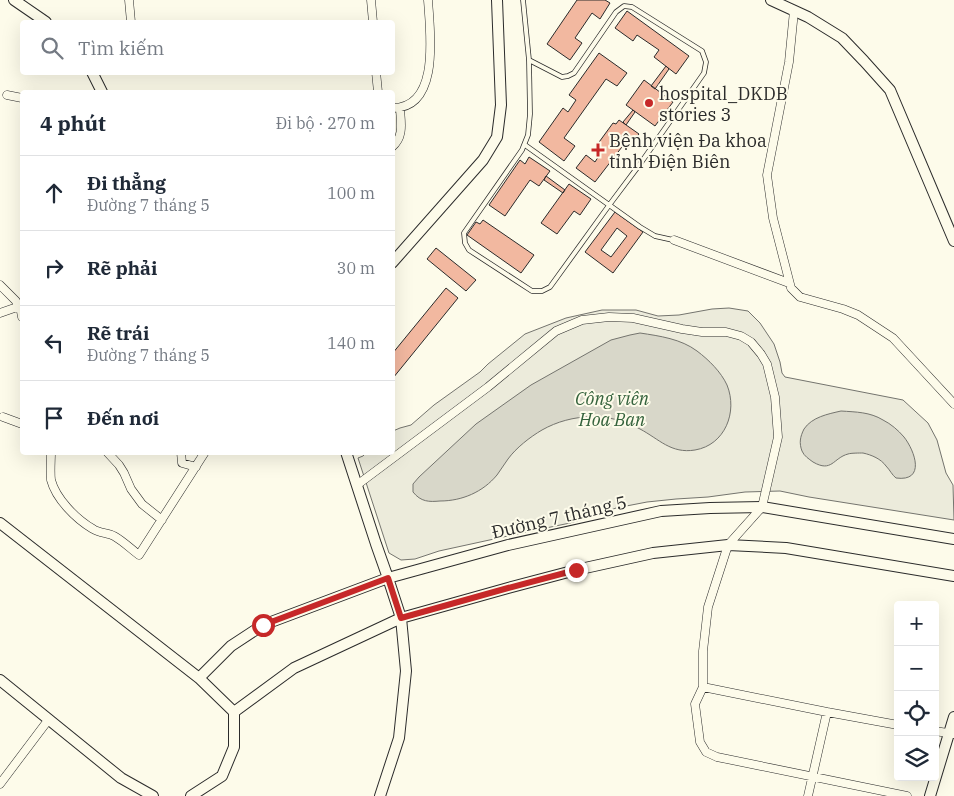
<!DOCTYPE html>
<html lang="vi">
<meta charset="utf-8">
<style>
body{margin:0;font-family:"IBM Plex Serif",serif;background:#f2f2f3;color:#1f2937}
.controls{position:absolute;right:15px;bottom:15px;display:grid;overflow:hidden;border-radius:5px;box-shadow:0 5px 20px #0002}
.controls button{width:45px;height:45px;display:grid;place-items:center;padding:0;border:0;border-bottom:1px solid #e0e1e3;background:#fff;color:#1f2937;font:25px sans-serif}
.stop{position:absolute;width:15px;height:15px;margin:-11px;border:4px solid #c62828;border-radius:50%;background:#fff}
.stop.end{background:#c62828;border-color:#fff;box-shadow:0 1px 5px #0008}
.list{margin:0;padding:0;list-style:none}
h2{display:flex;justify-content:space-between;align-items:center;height:65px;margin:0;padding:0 20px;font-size:21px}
h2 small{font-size:16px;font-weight:400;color:#747a83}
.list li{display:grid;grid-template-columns:32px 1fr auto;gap:15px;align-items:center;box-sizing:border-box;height:75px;padding:0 20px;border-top:1px solid #e0e1e3}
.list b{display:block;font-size:19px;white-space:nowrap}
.list p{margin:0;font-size:16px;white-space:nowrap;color:#747a83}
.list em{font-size:16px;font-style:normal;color:#747a83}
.icon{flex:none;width:28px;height:28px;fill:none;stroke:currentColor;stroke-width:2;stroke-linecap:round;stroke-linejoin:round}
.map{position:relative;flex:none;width:954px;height:796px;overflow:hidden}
.search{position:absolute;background:#fff;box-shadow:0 5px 20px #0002;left:20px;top:20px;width:375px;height:55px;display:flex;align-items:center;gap:12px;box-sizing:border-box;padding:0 18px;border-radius:5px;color:#747a83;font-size:19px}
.panel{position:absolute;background:#fff;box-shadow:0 5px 20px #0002;left:20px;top:90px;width:375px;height:365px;border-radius:5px}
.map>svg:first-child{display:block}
.green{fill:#ecebdb;stroke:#74746e}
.water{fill:#d8d7c9;stroke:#74746e}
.building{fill:#f2b8a0;stroke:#2b2b2b;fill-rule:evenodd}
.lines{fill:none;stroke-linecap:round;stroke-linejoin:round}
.service-casing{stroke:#2b2b2b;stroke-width:5.5}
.minor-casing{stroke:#2b2b2b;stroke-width:9}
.tertiary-casing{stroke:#2b2b2b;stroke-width:12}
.service{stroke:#fdfbea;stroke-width:4}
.minor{stroke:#fdfbea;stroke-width:8}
.tertiary{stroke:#fdfbea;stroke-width:10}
.route{stroke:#c62828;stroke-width:6}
.poi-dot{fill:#c62828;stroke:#fdfbea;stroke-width:2}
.labels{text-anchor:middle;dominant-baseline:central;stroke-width:4;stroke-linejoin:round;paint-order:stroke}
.poi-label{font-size:18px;fill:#2b2b2b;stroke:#fdfbea;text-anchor:start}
.park-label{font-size:18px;font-style:italic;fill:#34623c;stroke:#fdfbea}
.street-label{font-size:18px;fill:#2b2b2b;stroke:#fdfbea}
</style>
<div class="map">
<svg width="954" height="796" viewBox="0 0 954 796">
<rect width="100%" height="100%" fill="#fdfbea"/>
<!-- green -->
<path class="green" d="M729 308 748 311 760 323 774 344 780 362 782 373 785 377 903 400 928 423 937 440 946 473 953 485 954 520 809 497 780 491 745 492 708 497 676 499 647 502 616 508 603 513 570 523 517 534 439 551 415 559 401 560 389 553 358 458 363 456 366 453 392 452 393 431 400 428 411 425 434 405 480 372 488 364 525 334 566 318 602 310H636L658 316 679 315 712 309Z"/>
<!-- water -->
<path class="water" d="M640 333C660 336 681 339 697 351 709 360 721 372 727 385 738 412 725 445 695 450 671 454 659 439 640 429 610 412 572 413 542 430 530 437 516 448 508 459 504 464 501 470 497 475 483 492 462 501 440 501 429 502 421 502 413 492V484L419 477 476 424 531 385 611 340 630 335Z
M841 411C856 412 870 412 883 420 891 424 898 430 904 437 915 451 926 482 896 478 892 475 890 470 886 466 881 459 872 455 863 453 859 453 851 453 848 454 833 458 832 473 813 462 809 459 804 456 802 451 799 443 800 437 804 429 812 417 828 414 841 411Z"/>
<!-- building -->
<path class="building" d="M577 0H605L610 3 600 19 592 13 575 38 582 43 570 60 547 44Z
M627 11 689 56 676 74 654 57 659 50 637 35 633 41 615 28Z
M599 53 627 73 617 86 606 79 564 138 575 146 564 161 539 142 563 108 568 112 576 100 569 95Z
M666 66 669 69 655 89 651 86Z
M644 80 673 102 655 126 626 105Z
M633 110 635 112 626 125 623 122Z
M619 120 639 134 629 146 625 143 595 182 576 168 586 155 595 162 600 154 594 149 613 123 616 124Z
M529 157 550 171 539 186 530 180 505 216 489 205 520 160 525 164Z
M546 176 565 190 563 193 544 180Z
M569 184 591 199 580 215 574 211 557 234 541 223Z
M615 212 643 232 613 273 585 252ZM617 228 627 236 611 257 601 250Z
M483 220 534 255 521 273 467 235 476 222 480 224Z
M436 248 476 280 466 291 427 259Z
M446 288 458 298 393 378 392 354Z"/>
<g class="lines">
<!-- service casing -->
<g class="service-casing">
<path id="service" d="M523 0 529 60 530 114 528 135 522 150 464 233 465 243 469 250 532 291H542L550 287 610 204 640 164 704 73 706 62 702 51 632 7 624 6 616 12 574 73 568 76 562 77 529 60
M525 145 640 227 655 236 673 240"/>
</g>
<!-- minor casing -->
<g class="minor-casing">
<path id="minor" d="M129 0 131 22
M371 0 373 22
M794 11 789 62 767 175 773 218 791 288 800 297 843 309 858 315 893 338 954 404
M376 72 378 92
M7 95 22 98
M392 108C441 109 430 31 428 0
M392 147C404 137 401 123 400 109
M674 240 789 283
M0 285 16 301 18 306
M22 305 20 306 22 317
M0 313 20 306
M3 417 22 424
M51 452C51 461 50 471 51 480 56 499 76 519 93 529 99 533 108 533 114 536 123 541 131 549 139 555L205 452
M107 452 119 465 124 473 131 489 142 504 162 520
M181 452 182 463 196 467
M357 485 488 387 556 331 582 320 609 317 633 318 682 329 702 332H726L741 336 751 342 761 354 767 364 775 397 778 437 762 507 728 545 708 607 703 651V687L695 704 700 742 706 752 717 757 907 796
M703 687 827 712 898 725
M935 731 954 734
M0 784 49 719
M808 796 827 712"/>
</g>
<!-- tertiary casing -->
<g class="tertiary-casing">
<path id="tertiary" d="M14 0 46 22
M771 0 808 17 842 38 864 61 890 90 954 241
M92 72 102 92
M392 263 483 160 497 137 501 105 497 0
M346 452 376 544 388 578 401 618 406 671 399 738 380 796
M0 523 199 678 234 712V747L222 776 191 796
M199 678 231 646 263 625 388 578 508 545 661 511 710 508 762 507 954 539
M0 680 121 778 153 796
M234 712 294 668 401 618 508 588 576 570 653 553 728 545 786 548 954 576
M930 796 954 717"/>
</g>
<!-- service -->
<use href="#service" class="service"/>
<!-- minor -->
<use href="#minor" class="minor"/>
<!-- tertiary -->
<use href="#tertiary" class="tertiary"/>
</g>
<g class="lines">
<!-- route -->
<path class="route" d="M263 625 388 578 401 618 508 588 576 570"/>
</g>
<!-- markers -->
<g class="poi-dot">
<circle cx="649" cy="103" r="5"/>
<path d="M595.5 142.5h5v5h5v5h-5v5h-5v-5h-5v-5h5z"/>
</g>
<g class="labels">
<!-- poi labels -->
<g class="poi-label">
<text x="659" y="93">hospital_DKDB<tspan x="659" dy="21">stories 3</tspan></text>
<text x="609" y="140">Bệnh viện Đa khoa<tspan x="609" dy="21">tỉnh Điện Biên</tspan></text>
</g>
<!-- park labels -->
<g class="park-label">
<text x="612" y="398">Công viên<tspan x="612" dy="21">Hoa Ban</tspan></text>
</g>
<!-- street labels -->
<g class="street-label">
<text transform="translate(559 517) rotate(-13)">Đường 7 tháng 5</text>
</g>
</g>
</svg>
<div class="controls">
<button>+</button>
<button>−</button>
<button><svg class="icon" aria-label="locate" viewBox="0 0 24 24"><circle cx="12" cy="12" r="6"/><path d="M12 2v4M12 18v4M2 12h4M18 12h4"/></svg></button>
<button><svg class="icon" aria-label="layers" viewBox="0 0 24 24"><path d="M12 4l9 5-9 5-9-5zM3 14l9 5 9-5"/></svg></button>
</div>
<div class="stop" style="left:263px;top:625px"></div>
<div class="stop end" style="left:576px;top:570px"></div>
<div class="search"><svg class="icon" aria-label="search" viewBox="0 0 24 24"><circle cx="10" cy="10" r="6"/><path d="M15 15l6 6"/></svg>Tìm kiếm</div>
<section class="panel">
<h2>4 phút<small>Đi bộ · 270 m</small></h2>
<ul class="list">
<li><svg class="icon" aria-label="ahead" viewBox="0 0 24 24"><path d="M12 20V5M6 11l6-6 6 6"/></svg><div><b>Đi thẳng</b><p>Đường 7 tháng 5</p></div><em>100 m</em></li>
<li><svg class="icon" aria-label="right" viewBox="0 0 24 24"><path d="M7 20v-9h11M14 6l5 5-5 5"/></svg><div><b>Rẽ phải</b></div><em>30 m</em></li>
<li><svg class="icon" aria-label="left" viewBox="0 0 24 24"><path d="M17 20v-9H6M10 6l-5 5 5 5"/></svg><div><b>Rẽ trái</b><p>Đường 7 tháng 5</p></div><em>140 m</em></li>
<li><svg class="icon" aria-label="arrive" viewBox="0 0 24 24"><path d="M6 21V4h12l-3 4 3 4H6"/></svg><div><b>Đến nơi</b></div></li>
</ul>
</section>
</div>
